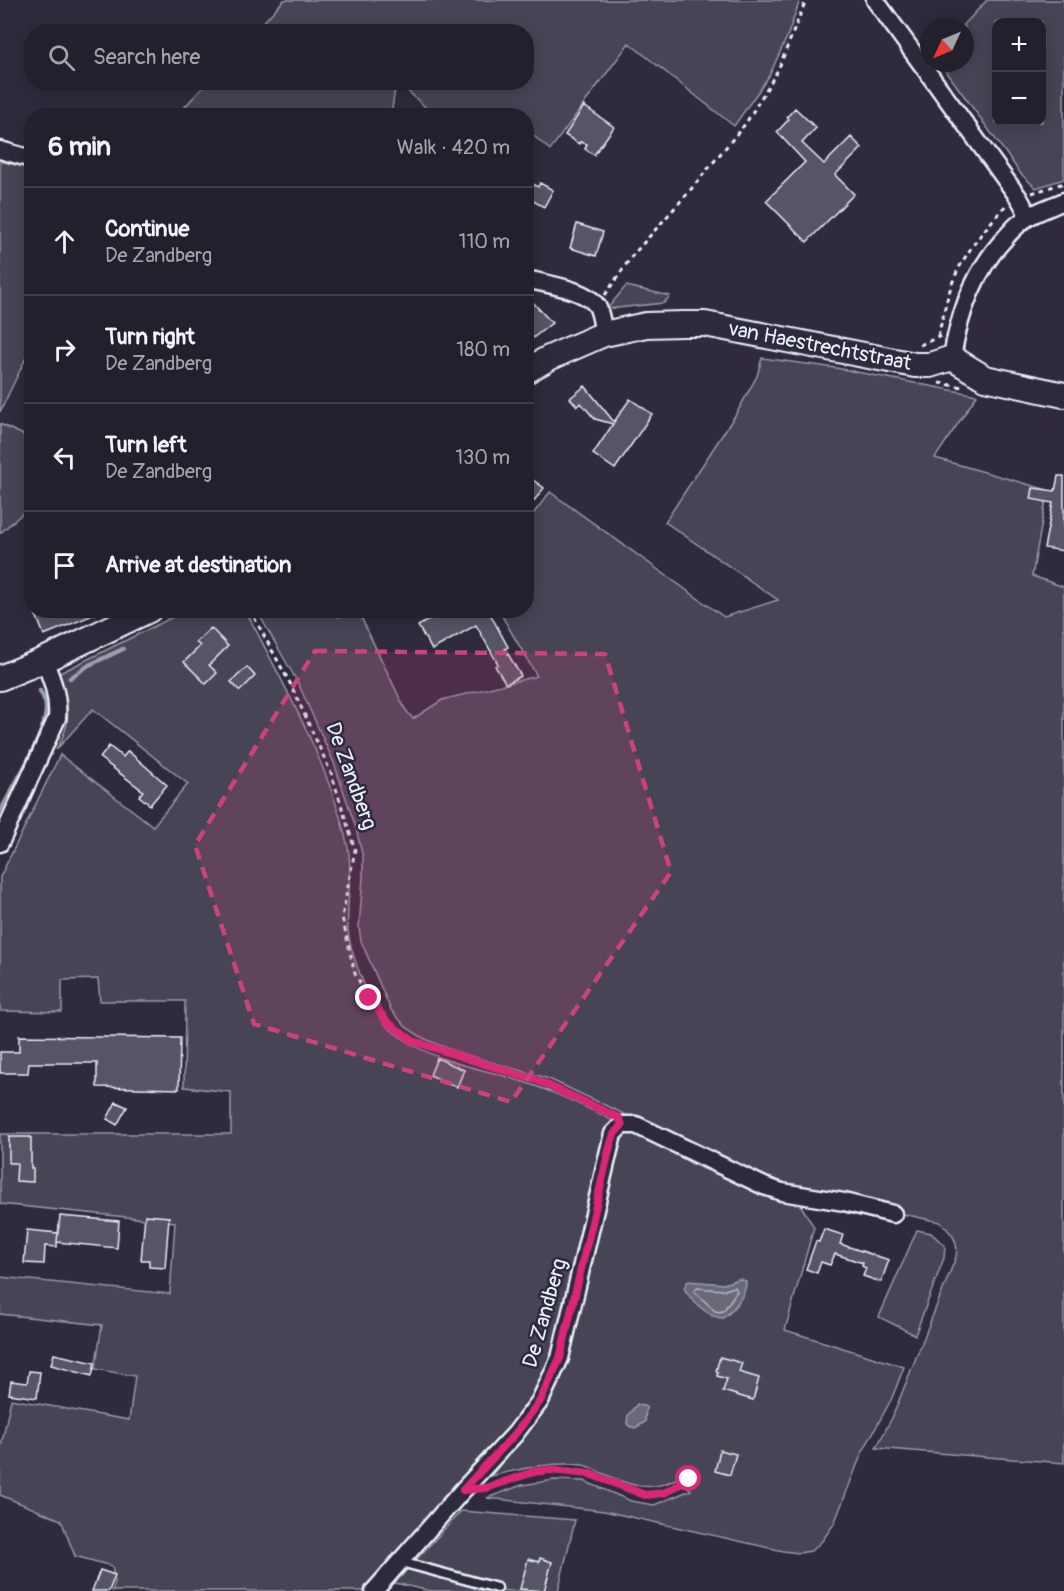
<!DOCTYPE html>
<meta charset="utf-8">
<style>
body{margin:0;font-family:Pangolin,sans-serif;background:#2b2836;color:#f1f3f6}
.controls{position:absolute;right:18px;top:18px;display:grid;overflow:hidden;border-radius:12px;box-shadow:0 3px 15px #0003}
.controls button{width:54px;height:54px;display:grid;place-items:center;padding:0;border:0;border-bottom:2px solid #403e4a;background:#23202e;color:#f1f3f6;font:30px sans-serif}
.compass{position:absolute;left:920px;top:18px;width:54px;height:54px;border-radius:50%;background:#23202e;box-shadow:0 3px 15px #0003;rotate:226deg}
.stop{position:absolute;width:18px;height:18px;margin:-14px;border:4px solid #db2777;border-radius:50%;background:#fff}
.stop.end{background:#db2777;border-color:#fff;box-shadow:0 2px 6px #0008}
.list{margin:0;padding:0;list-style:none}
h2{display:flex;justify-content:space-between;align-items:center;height:78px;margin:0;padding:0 24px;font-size:26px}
h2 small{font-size:20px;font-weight:400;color:#a3a3aa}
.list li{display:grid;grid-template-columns:39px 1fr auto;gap:18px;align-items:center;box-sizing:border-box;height:108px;padding:0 24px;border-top:2px solid #403e4a}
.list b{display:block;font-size:22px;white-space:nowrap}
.list p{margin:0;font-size:20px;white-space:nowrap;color:#a3a3aa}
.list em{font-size:20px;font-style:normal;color:#a3a3aa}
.icon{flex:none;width:33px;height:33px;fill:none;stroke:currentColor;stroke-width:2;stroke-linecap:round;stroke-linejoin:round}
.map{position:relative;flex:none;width:1064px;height:1591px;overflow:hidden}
.search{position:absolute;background:#23202e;box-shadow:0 3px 15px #0003;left:24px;top:24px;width:510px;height:66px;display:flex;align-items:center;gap:15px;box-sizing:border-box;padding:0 21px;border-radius:24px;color:#a3a3aa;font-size:22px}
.panel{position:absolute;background:#23202e;box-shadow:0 3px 15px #0003;left:24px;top:108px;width:510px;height:510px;border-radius:24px}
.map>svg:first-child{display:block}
.green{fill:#464455;stroke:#979aa6;stroke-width:1.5;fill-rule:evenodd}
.water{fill:#696978;stroke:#9c9fab;stroke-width:1.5}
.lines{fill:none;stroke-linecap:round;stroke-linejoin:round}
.shore{stroke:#b5bbc5;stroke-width:1.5}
.stream{stroke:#9c9fab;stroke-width:4.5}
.building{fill:#575565;stroke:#e8f1f8;stroke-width:1.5}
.lane-casing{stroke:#e8f1f8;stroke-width:13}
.street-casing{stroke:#e8f1f8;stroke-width:21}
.secondary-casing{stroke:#e8f1f8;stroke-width:28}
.path{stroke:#e8f1f8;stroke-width:3;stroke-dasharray:4.5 4.5;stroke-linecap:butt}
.lane{stroke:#2f2a3d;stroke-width:8}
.street{stroke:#2f2a3d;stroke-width:16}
.secondary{stroke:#2f2a3d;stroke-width:24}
.route{stroke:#db2777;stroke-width:8}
.marked{fill:#ca437a;fill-opacity:0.2;stroke:#ca437a;stroke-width:4.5;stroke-dasharray:12 8;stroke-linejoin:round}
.labels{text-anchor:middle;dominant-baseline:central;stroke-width:5;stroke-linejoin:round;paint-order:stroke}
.street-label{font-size:21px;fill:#e8f1f8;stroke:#2f2a3d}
</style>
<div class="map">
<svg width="1064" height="1591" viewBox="0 0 1064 1591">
<rect width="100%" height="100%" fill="#2f2a3d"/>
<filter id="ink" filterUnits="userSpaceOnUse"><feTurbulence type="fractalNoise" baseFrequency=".0167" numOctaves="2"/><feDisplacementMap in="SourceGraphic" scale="12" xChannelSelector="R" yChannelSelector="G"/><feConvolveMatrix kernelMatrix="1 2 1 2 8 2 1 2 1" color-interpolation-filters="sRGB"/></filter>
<g filter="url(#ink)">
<!-- green -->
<path class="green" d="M284 0H800L787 37 769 76 734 126 629 43 550 150 527 130 526 116 434 115 399 83 526 82V32L255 31Z
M987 0H1064V179L1036 188 1021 174 940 63H965V27H962ZM996 22H1042V122H996Z
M207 83V82L396 83 391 115H177Z
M0 161 31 169V347L0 412Z
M626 286 670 296 664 303 607 309Z
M762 358 836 368 977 395 935 458 1048 490 1032 576 1064 587V1463L876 1448 892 1418 956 1257C959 1241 952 1233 940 1222L782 1188 549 1079 453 1051 423 1038 406 1027 391 1010 361 941 359 927 363 877V858L356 828 334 763 298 683 257 611H335L338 617 358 611 405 709 413 719 442 700 537 676 499 611 526 610 527 522 550 492 724 617 778 600 665 522 736 414 757 376Z
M0 424 32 439 31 506 0 533Z
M185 611H246C284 686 330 764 348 848 353 875 346 902 348 929 349 951 370 1003 383 1021 388 1028 397 1035 404 1039 437 1062 476 1067 514 1079 549 1089 581 1105 614 1121L543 1384 531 1409 370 1591H112L115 1582 112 1566 75 1556 61 1520 0 1495V1451L11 1399 129 1420 135 1376 95 1369 102 1325 0 1314V1277L170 1294 175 1222 0 1204V1134H231V1092L184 1087 185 1001H100L98 979 62 980V1012L0 1011V877L60 755 153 826 188 784 93 709 56 750C75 717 68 709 56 675Z
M626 1126 694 1165 765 1194 800 1204 814 1227 785 1330 904 1367 892 1398 861 1455 834 1524 822 1541 811 1551 799 1553 783 1551 604 1511 487 1498 522 1485 554 1480 584 1481 631 1501 654 1505 691 1490 678 1478C651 1493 630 1486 604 1474 597 1471 590 1466 582 1465 552 1461 521 1469 491 1476L541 1415 551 1392ZM739 1279 712 1316 708 1283 724 1284Z
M917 1230 931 1233 945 1246 944 1258 915 1335 879 1317Z
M461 1511 575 1520 558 1591H430L395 1583Z"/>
<!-- water -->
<path class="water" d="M739 1279 746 1281C747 1294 733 1311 723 1318 709 1318 690 1300 684 1288L688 1281 724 1284Z
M637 1404 646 1407 645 1422 635 1428 629 1426 627 1423 628 1415Z"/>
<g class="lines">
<!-- shore -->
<path class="shore" d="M735 1287 737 1291 724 1310 720 1312 715 1311 694 1291 697 1288 724 1290Z"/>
<!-- stream -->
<path class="stream" d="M70 678 89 665 123 649
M0 812C12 789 47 732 46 708 46 702 43 696 40 691"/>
</g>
<!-- building -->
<path class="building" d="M584 106 614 127 594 155 585 149 587 144 580 142 579 144 565 135Z
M795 108 816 128 802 143 824 164 851 137 862 148 835 175 854 194 807 242 766 201 805 162 777 132 789 119 787 117Z
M526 180 538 187 540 183 553 190 544 207 526 197Z
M577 224 603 232 596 256 570 248Z
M526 295 552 323 533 338 526 330Z
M585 386 614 422 630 399 652 414 615 469 593 454 613 424 595 419 581 403 577 406 570 398Z
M526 475 544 488 526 511Z
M1058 476H1064V551L1044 548 1053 503 1031 499 1033 488 1055 491Z
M34 610H102L103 611 44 635Z
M446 610H459L462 615 469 610H488L508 647 505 649 521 676 506 684 495 666 498 664 476 625 432 650 418 626Z
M211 628 228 646 209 665 217 673 206 684 184 662 200 646 196 642Z
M247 667 255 676 240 691 231 682Z
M109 746 123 757 128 751 167 785 150 805 139 796 143 791 100 758Z
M19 1036 180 1038 179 1089 97 1087V1063H29L28 1073H0V1052H19Z
M437 1058 464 1070 457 1087 430 1075Z
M116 1102 127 1107 117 1125 107 1119Z
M9 1137H31V1169H33V1182L16 1181 17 1163H9Z
M145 1215 169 1217 165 1268 149 1267V1260H141Z
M60 1216 119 1221 117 1248 57 1242V1247L45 1246 44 1264 24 1263 27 1230 58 1233 57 1241Z
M824 1229 843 1235 840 1244 889 1260 881 1282 863 1276 866 1268 862 1266 863 1263 835 1254 830 1265 821 1262 817 1273 806 1269 816 1241 819 1242Z
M54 1354 95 1363 92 1376 51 1365Z
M720 1357 742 1363 739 1372 759 1378 753 1400 723 1391 727 1379 717 1376 718 1372 716 1371Z
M29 1371 40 1372 37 1398 9 1394 11 1381 27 1383Z
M720 1450 736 1454 730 1475 715 1471Z
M540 1558 552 1562 544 1591 520 1589 528 1559 539 1562Z
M100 1570 115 1575 109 1591H92Z"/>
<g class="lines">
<!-- lane casing -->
<g class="lane-casing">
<path id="lane" d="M401 1562 497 1588"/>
</g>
<!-- street casing -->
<g class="street-casing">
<path id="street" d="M875 0 1019 198 1029 216
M0 150 32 159
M526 279C545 284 586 289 597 306 601 313 602 326 604 334
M952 358C959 312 974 271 1006 237 1013 229 1020 221 1030 216 1041 210 1053 206 1064 201
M0 843 57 718C59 698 52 679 44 660
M374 1591 463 1490 515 1434 540 1401 560 1358 610 1146 613 1134 622 1125H636L764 1186 782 1192 844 1202 893 1214"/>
</g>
<!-- secondary casing -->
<g class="secondary-casing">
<path id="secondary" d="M526 371 549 358 604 334 646 325 683 324H705L915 365H930L952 358 985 378 1064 395
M0 678 44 660 149 610"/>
</g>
<!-- path -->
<path class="path" d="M1032 193 1064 183
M605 295 632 256 687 194 746 123 778 70 806 0
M938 336C944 313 948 289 959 268 971 245 990 223 1007 204
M920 345 941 336
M939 383 962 387
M250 610 291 685 332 775 355 850 342 917 355 974 369 998 387 1022 413 1041 541 1081 611 1114
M166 617 181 610
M488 1487C525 1475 549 1466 588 1473 614 1478 637 1502 664 1493 672 1490 681 1483 689 1479"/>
<!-- lane -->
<use href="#lane" class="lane"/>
<!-- street -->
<use href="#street" class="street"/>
<!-- secondary -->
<use href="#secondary" class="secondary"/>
</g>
</g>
<g class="lines" filter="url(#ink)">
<!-- route -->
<path class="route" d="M369 998 387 1022 413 1041 541 1082 619 1118 622 1125 614 1134 610 1146 560 1358 540 1401 515 1434 463 1490 486 1488 533 1472 549 1470 590 1474 645 1495 664 1493 689 1479"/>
</g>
<!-- marked area -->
<path class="marked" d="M315 651 605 654 671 872 511 1102 254 1024 195 845Z"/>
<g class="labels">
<!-- street labels -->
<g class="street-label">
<text transform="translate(820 346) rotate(11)">van Haestrechtstraat</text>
<text transform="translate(351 776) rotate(70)">De Zandberg</text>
<text transform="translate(545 1313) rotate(-74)">De Zandberg</text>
</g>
</g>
</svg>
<div class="controls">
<button>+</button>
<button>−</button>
</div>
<svg class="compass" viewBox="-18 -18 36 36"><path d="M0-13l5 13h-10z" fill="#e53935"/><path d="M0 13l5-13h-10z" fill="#a3a3aa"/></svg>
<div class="stop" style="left:689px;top:1479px"></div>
<div class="stop end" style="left:369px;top:998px"></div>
<div class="search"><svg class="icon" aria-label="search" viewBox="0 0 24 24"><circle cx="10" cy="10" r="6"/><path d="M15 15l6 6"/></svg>Search here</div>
<section class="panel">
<h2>6 min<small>Walk · 420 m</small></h2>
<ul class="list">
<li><svg class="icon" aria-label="ahead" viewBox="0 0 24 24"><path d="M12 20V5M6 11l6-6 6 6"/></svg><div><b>Continue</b><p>De Zandberg</p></div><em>110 m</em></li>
<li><svg class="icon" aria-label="right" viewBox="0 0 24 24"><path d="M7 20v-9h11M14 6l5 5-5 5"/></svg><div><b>Turn right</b><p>De Zandberg</p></div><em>180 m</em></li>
<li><svg class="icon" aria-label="left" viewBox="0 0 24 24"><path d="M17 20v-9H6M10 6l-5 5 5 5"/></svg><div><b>Turn left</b><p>De Zandberg</p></div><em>130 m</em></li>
<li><svg class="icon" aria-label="arrive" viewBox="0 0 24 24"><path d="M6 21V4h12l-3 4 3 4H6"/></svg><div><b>Arrive at destination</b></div></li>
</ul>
</section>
</div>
